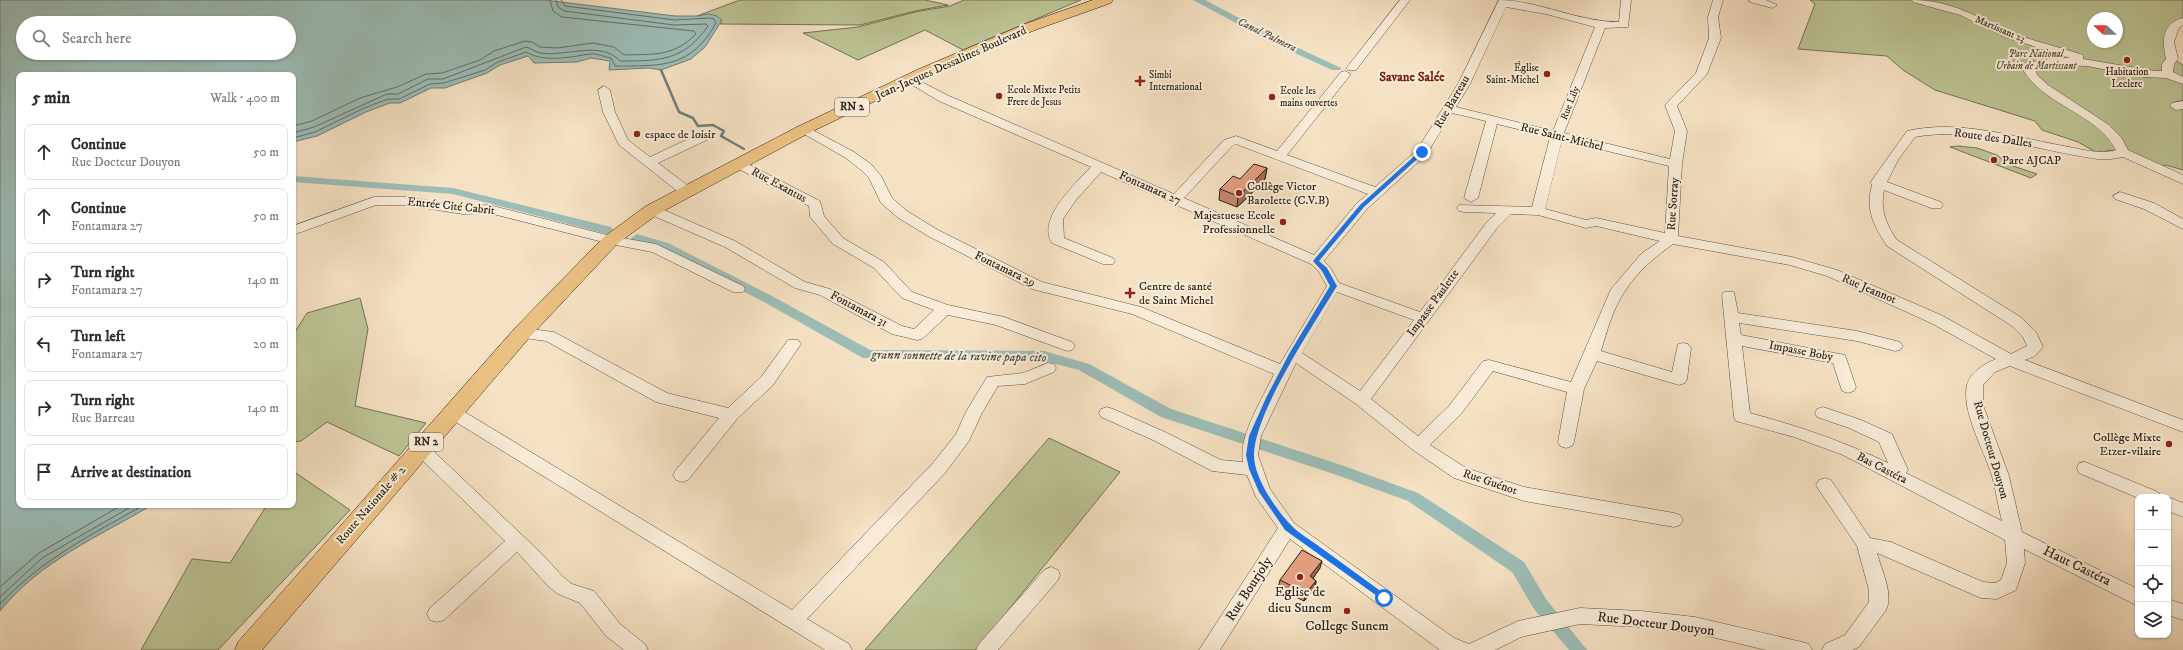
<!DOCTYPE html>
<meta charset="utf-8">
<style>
body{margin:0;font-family:"IM FELL DW Pica",serif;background:#f7f7f7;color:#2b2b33}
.controls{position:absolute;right:12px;bottom:12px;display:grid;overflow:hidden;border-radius:8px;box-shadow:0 1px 3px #0004}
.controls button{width:36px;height:36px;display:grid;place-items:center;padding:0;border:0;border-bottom:1px solid #e1e1e2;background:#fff;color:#2b2b33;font:20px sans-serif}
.compass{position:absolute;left:2087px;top:12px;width:36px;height:36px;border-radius:50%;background:#fff;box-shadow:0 1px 3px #0004;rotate:292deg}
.stop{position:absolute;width:12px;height:12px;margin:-9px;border:3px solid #1a73e8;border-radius:50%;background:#fff}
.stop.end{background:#1a73e8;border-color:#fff;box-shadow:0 1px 4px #0008}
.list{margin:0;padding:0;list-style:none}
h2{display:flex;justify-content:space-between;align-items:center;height:52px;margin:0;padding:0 16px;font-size:17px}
h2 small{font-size:13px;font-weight:400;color:#7c7c81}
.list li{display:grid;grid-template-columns:26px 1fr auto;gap:12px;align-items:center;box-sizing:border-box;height:56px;margin:0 8px 8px;padding:0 8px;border:1px solid #e1e1e2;border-radius:8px}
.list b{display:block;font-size:15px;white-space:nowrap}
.list p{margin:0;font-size:13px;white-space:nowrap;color:#7c7c81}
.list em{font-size:13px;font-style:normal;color:#7c7c81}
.icon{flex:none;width:22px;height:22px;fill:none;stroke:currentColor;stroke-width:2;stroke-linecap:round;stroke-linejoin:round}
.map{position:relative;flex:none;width:2183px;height:650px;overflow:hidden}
.search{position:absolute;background:#fff;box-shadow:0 1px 3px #0004;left:16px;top:16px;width:280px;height:44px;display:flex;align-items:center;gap:10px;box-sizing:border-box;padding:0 14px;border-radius:22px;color:#7c7c81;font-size:15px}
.panel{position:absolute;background:#fff;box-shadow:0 1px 3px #0004;left:16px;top:72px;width:280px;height:436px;border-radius:8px}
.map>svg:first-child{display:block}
.green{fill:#bcc394;stroke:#747256;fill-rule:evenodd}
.water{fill:#9cbdb7;stroke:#6f7e77;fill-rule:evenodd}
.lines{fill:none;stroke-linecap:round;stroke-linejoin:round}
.shore{stroke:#646e67;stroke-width:1}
.stream{stroke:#6f7e77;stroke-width:2.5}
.canal{fill:#9cbdb7;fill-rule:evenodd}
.minor-casing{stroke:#5e5042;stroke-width:1}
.major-casing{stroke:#2b2017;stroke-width:1}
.minor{fill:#f8ecd8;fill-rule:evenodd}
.major{fill:#eac082;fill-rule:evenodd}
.wall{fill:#c2876d;stroke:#2b2017}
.shaded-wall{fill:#9e6e59;stroke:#2b2017}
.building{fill:#e29d7f;stroke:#2b2017}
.route{fill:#1a73e8}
.poi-dot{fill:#8f2418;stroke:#f8ecd8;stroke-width:1.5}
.labels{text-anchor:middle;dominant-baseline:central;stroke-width:4;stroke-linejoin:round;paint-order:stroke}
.far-street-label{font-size:10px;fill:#2b2017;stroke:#f8ecd8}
.far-park-label{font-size:10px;font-style:italic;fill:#56513c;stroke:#f8ecd8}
.far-poi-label{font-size:10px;fill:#2b2017;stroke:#f8ecd8;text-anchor:start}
.far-water-label{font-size:11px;font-style:italic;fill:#4d4f47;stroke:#f8ecd8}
.shield{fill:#f8ecd8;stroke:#685d51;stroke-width:1}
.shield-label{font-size:11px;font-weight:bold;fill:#2b2017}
.street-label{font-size:12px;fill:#2b2017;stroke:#f8ecd8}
.poi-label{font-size:12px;fill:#2b2017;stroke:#f8ecd8;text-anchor:start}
.far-district-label{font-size:13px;font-weight:bold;fill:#7a1f14;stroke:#f8ecd8}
.water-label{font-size:13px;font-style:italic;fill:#4d4f47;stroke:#f8ecd8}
.near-street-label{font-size:14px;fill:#2b2017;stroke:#f8ecd8}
.near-poi-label{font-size:14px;fill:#2b2017;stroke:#f8ecd8}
</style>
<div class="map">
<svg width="2183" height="650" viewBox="0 0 2183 650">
<rect width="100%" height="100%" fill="#f5e1c3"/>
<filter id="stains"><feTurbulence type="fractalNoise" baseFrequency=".005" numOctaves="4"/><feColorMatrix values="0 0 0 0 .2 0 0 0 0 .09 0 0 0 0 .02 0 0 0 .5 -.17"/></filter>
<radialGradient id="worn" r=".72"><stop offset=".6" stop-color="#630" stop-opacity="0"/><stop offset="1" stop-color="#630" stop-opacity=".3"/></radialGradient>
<!-- green -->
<path class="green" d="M740 0H925L948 5 915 11 860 25 720 24 722 20 697 16Z
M964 0H1081L963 50 925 30 858 60 803 33 858 27 915 12 950 6Z
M1810 0H2183V21L2168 42 2172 58 2183 65V170L2166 165 2158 168 2123 152 2107 150 2101 155 2078 142 2042 130 2035 121 1935 90 1903 70 1887 56 1798 49 1815 4ZM2093 18H2117V42H2093Z
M1958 146 1977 148 1997 155 2010 165 2037 174 2031 178 1950 147Z
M360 298 368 329 355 406 426 423 399 456 327 422 301 441 293 442V335L307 313Z
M1049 438 1120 472 976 650H865Z
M293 471 350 510 218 650H141L192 559 230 563 267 505H293Z"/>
<!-- water -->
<path class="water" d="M0 0H545L675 16H697L709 14 717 16 722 20 705 47 691 59 661 70 648 68 609 70 610 61 591 58 577 62 534 63 528 56 500 65 487 73 445 88H431L400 103H390L366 112 317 136 293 142V75H19V505H152C98 537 40 561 0 611ZM23 23H289V53H23Z"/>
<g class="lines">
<!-- shore -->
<path class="shore" d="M293 126 312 121 360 98 397 87 426 74 442 73 480 60 494 51 525 41 532 42 540 47 557 48 593 43 614 47 624 55C654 54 673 57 696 34L694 31 562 17 553 11 550 0
M293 133 314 127 387 94H398L428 79H443L526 47C531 48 535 52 540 53 567 57 601 40 620 61 659 61 684 61 708 26L706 24 674 25 564 11 558 7 556 0
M293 138 315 132 364 108 388 99H399L430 84 444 83 485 70 498 62 526 52C545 63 569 57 590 54 596 53 605 57 611 58L615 66C662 66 691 68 716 23L714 19 710 18 675 20 565 6 561 0
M0 587 39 553 122 505
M0 597 42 558 134 505
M0 604C41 560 92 534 144 505"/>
<!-- stream -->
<path class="stream" d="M661 70 679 112 693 118 698 126 713 125 724 131 721 136 744 149"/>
<!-- canal -->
<path class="canal" d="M1193 0H1205L1279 39 1341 68 1340 70H1332L1273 43Z
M293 176 453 188 611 227 613 230 607 234 453 194 293 182Z
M637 234 668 243 772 296 870 350 1044 351 1089 364 1171 409 1344 466 1418 493 1524 562 1546 599 1587 650H1569L1534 609 1512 572 1408 501 1334 474 1161 417 1079 370 1044 361 863 358 764 302 660 249 633 241 631 238Z"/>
<!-- minor casing -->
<g class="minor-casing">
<path id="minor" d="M1400 0H1410L1356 70H1348L1346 68 1348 66Z
M1499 0C1537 0 1578 22 1619 22L1621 0H1631L1628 27 1605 28 1564 133 1670 159 1675 131 1665 105 1696 73 1709 38 1708 17 1713 0H1723L1718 17 1721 38 1707 74 1677 106 1687 131 1682 164 1678 236 1792 257 1837 270 1941 315 2011 354 2027 346 2023 337 2012 326 1887 246C1874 226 1865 210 1872 185L1870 183 1907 131C1958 119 2014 137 2064 146 2080 149 2100 155 2116 150 2096 112 2043 106 2022 68 2030 59 2059 58 2070 58L2005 37 1960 15 1913 2 1912 0C1953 0 1977 18 2013 33 2035 42 2060 47 2083 55V59L2155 71H2162V64L2166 59C2162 41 2162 23 2183 18V25L2179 28 2174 42 2178 59 2174 64 2173 72 2183 77V84L2166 78 2144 77 2087 66 2063 65 2035 70 2038 76 2048 85 2109 125 2121 137 2128 150 2183 175V184L2123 157 2111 159H2098C2044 152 1967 126 1915 137L1898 160 1887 182 1941 202 1943 205 1941 208H1931L1884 190C1880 210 1886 224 1897 240L2022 318 2036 332 2043 347 2035 356 2025 360 2183 420V432L2010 366 1995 372 1983 385V405L2009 476 2022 532 2138 589V606L2024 549 2025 563 2016 590 1997 599 1981 598 1877 553C1881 569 1894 594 1886 610L1859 647 1852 650H1822L1825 644 1845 635 1869 602V590L1857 546 1819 490 1816 485 1819 480 1825 478 1831 480 1870 538 1891 542 1983 582 1995 583 2001 580 2007 563 2005 540 1843 455 1794 437 1736 421 1734 417 1722 295 1724 292H1734L1738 313 1857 331 1900 342 1903 346 1900 350 1895 351 1857 341 1739 323 1741 335 1845 355 1856 387 1854 391 1848 393 1842 391 1833 363 1742 346 1750 413C1798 426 1843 441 1888 463L1879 442 1849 428 1817 417 1815 413 1817 409 1823 407 1861 420 1892 434 1908 470 1906 473 2002 521C1998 506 1996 491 1992 476 1984 450 1961 411 1967 385 1970 372 1986 363 1996 359L1931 323 1827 276 1790 265 1673 244C1655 257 1637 272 1625 291 1613 308 1607 331 1601 351L1672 372 1678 344 1683 343 1688 344 1691 348 1687 379 1685 383 1679 385 1597 361 1584 389 1574 442 1572 446 1566 448 1560 446 1558 442 1567 392 1493 371 1461 414 1430 445 1466 468 1524 487 1674 513 1680 515 1683 520 1680 525 1674 527 1524 501 1454 478 1413 450 1356 404 1296 363 1261 436 1258 455 1270 489 1294 523 1454 638 1469 644 1518 621 1580 608 1641 611 1695 617 1802 642 1809 644 1812 650H1766L1695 633 1641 627 1580 624 1521 637 1495 650H1440L1290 539 1220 650H1199L1278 528 1256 497 1247 475 1212 471 1153 440 1101 417 1099 413 1101 409 1107 407 1113 409 1165 432 1221 460 1243 462C1238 436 1263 398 1274 374L1132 314 1032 289 928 236 897 217 881 203 869 178 861 170 846 158 797 130 803 126 807 127 854 152 871 164 881 176 892 198 907 211 938 230 1042 282 1141 307 1280 364 1327 286 1319 272 1311 264 1101 172 1076 200 1063 219 1064 238 1113 258 1115 261 1113 264H1103L1052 243C1036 219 1076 183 1091 167L939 101 904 80 910 77 914 78 947 95 1174 194 1224 140 1236 136 1277 151 1341 72 1345 71 1351 74 1287 155 1375 187 1417 150 1458 84ZM1506 7 1546 14 1595 27 1553 131 1456 107 1470 84ZM1452 113 1486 121 1464 198 1471 202 1478 198 1497 124 1550 137 1532 207 1459 205 1457 208 1459 211 1464 212 1496 213 1487 222 1420 312 1339 283 1330 267 1324 261 1367 209 1426 155ZM1562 140 1669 166 1665 233 1596 218 1586 220 1545 209ZM1236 144 1368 194 1357 203 1314 255 1184 198 1232 146ZM1511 214 1538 215 1586 228 1596 226 1660 241 1642 253 1611 289 1571 382 1489 360 1483 361 1449 406 1418 436 1371 399 1497 228ZM1337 292 1414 320 1360 391 1302 353Z
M1749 0H1766L1777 5 1772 8 1750 2Z
M604 86 610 90 615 112 628 140 650 157 701 133H709L711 136 709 139 658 163 691 188 693 191 691 194H681L619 145 603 112 598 90Z
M2183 101V109L2176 110 2170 106 2172 103Z
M738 159 820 201 824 216 843 238 884 262 912 292 948 305 1004 317 1072 342 1075 346 1072 350 1067 351 996 325 948 315 922 339 917 340 892 334 820 295 795 288 725 247 647 213 645 210 647 207H657L735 241 805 282 830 289 902 326 914 329 934 310 902 298 874 268 833 244 810 217 809 206 733 166 732 163Z
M2120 192 2154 203 2183 219V229L2144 209 2115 199 2113 196Z
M374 197H405L463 206 489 205 611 236 656 244 743 286 745 289 743 292H733L652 252 611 244 489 213 463 214 405 205H376L293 235V226Z
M522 328 554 332 667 393 728 408 761 377 788 340H798L801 344 773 385 737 419 688 480 682 482 676 480 673 475 676 470 719 418 656 402 546 341 517 337 514 333 517 329Z
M1048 363 1054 364 1056 368 1054 372 1025 384 998 386 982 413 969 441 945 473 807 619 849 644 852 650H825L446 416 444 412 446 408 452 406 458 408 792 610 933 463 956 434 966 412 987 377 1023 373Z
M420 442 426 444 542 554 563 577 572 584 594 591 620 624 645 644 648 650H624L606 636 580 603 558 594 549 587 517 552 444 620 437 622 430 620 427 614 430 608 505 541 414 452 412 448 414 444Z
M2085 462 2158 492 2161 497 2138 498 2079 473 2077 468 2079 463Z
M2168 497 2183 503V517L2168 511Z
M1051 567 1058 570 1060 575 1058 580 998 650H976L979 644 1044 570Z
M2168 599 2183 604V620L2168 615Z"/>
</g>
<!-- major casing -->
<g class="major-casing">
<path id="major" d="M1093 0H1113L1111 3 1035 30 929 75 809 133 658 214 617 244 529 338 262 650H235L238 642 515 328 605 236 646 206 797 127 919 69 1025 24Z"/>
</g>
<!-- minor -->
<use href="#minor" class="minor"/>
<!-- major -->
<use href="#major" class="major"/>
</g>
<!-- wall -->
<path class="wall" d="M1267 168 1265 179 1248 197 1237 207 1219 200 1220 189 1240 179Z
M1320 568 1313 578 1316 581 1315 588 1304 601 1278 588 1280 580Z"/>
<!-- shaded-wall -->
<path class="shaded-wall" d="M1267 168 1265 179 1248 197 1237 207 1238 196Z
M1322 561 1320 568 1309 584 1310 576Z
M1316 581 1315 588 1304 601 1306 593Z"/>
<!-- building -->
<path class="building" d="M1254 164 1267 168 1249 186 1238 196 1220 189 1233 176 1240 179Z
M1302 550 1322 561 1310 576 1316 581 1306 593 1280 580Z"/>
<!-- route -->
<path class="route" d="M1420 151 1425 152 1364 207 1319 261 1327 268 1337 286C1314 324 1255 412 1254 454 1253 476 1276 510 1291 525 1299 534 1311 540 1320 547 1342 563 1364 579 1386 595V600L1384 601 1285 530 1259 492 1249 469 1246 455 1249 436 1266 398 1289 354 1330 286 1322 271 1313 261 1360 205Z"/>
<!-- markers -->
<g class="poi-dot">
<circle cx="2127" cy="60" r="4"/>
<circle cx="1547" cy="74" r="4"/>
<path d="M1138 75h4v4h4v4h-4v4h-4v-4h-4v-4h4z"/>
<circle cx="999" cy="96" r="4"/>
<circle cx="1272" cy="97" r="4"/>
<circle cx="637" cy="134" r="4"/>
<circle cx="1994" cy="160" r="4"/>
<circle cx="1239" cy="193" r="4"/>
<circle cx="1283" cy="222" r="4"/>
<path d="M1128 287h4v4h4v4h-4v4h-4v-4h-4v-4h4z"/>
<circle cx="2169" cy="444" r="4"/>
<circle cx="1300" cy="577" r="4"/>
<circle cx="1347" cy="611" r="4"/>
</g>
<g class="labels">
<!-- far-street labels -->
<g class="far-street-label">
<text transform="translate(2000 29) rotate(23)">Martissant 23</text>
<text transform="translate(1570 103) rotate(-68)">Rue Lily</text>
</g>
<!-- far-park labels -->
<g class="far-park-label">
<text x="2036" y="54">Parc National<tspan x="2036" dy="12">Urbain de Martissant</tspan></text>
</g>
<!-- far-poi labels -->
<g class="far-poi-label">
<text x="1539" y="68" text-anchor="end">Église<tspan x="1539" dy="12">Saint-Michel</tspan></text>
<text x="2127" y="72" text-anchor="middle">Habitation<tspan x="2127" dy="12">Leclerc</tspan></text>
<text x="1149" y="75">Simbi<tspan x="1149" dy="12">International</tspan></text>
<text x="1007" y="90">Ecole Mixte Petits<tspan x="1007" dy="12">Frere de Jesus</tspan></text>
<text x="1280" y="91">Ecole les<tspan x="1280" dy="12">mains ouvertes</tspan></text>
</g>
<!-- far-water labels -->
<g class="far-water-label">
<text transform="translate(1267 35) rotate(26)">Canal Palmera</text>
</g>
<!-- shield labels -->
<g class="shield">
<rect x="835" y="98" width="34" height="18" rx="3"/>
<rect x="409" y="433" width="34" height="18" rx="3"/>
</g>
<g class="shield-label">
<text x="852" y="107">RN 2</text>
<text x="426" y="442">RN 2</text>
</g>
<!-- street labels -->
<g class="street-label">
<text transform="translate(951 63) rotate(-24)">Jean-Jacques Dessalines Boulevard</text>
<text transform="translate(1452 102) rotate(-60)">Rue Barreau</text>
<text transform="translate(1562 137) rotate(14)">Rue Saint-Michel</text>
<text transform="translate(1993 138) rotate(8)">Route des Dalles</text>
<text transform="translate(779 185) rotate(28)">Rue Exantus</text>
<text transform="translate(1150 188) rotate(24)">Fontamara 27</text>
<text transform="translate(1673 204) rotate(-86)">Rue Sorray</text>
<text transform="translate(451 206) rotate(6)">Entrée Cité Cabrit</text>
<text transform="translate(1005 269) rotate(26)">Fontamara 29</text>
<text transform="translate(1869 289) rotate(23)">Rue Jeannot</text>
<text transform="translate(1433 303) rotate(-54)">Impasse Paulette</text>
<text transform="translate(859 309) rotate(28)">Fontamara 31</text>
<text transform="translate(1801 351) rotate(11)">Impasse Boby</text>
<text transform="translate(1991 450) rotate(74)">Rue Docteur Douyon</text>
<text transform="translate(1882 468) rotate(27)">Bas Castéra</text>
<text transform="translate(1490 482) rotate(19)">Rue Guénot</text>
<text transform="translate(371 505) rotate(-49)">Route Nationale # 2</text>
</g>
<!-- poi labels -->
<g class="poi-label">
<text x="645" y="134">espace de loisir</text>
<text x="2002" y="160">Parc AJCAP</text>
<text x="1247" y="186">Collège Victor<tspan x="1247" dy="14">Barolette (C.V.B)</tspan></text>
<text x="1275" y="215" text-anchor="end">Majestuese Ecole<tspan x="1275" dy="14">Professionnelle</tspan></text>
<text x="1139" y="286">Centre de santé<tspan x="1139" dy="14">de Saint Michel</tspan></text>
<text x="2161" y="437" text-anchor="end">Collège Mixte<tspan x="2161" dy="14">Etzer-vilaire</tspan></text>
</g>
<!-- far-district labels -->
<g class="far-district-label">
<text x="1412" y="77">Savane Salée</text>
</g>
<!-- water labels -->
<g class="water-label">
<text transform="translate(959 356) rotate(1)">grann sonnette de la ravine papa cito</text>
</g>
<!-- near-street labels -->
<g class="near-street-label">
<text transform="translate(2077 566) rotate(26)">Haut Castéra</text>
<text transform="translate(1249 589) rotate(-57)">Rue Bourjoly</text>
<text transform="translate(1656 624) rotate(7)">Rue Docteur Douyon</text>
</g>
<!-- near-poi labels -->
<g class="near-poi-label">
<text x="1300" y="592">Eglise de<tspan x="1300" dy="16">dieu Sunem</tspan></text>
<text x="1347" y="626">College Sunem</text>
</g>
</g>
<rect width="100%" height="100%" filter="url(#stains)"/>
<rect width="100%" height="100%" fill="url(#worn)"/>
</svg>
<div class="controls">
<button>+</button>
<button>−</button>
<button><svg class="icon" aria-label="locate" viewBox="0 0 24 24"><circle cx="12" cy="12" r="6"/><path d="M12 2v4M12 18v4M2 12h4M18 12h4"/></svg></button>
<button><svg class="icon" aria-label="layers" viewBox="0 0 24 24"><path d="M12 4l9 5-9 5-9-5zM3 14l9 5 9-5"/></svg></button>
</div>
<svg class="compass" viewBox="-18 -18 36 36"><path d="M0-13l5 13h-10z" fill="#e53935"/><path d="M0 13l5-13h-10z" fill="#7c7c81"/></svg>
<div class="stop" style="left:1384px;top:598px"></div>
<div class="stop end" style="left:1422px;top:152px"></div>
<div class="search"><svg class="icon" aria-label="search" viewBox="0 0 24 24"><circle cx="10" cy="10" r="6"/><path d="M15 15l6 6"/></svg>Search here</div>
<section class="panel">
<h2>5 min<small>Walk · 400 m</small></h2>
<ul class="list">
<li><svg class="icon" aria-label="ahead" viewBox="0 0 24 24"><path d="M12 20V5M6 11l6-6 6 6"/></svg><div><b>Continue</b><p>Rue Docteur Douyon</p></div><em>50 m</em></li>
<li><svg class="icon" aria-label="ahead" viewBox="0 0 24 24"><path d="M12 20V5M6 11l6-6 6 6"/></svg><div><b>Continue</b><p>Fontamara 27</p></div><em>50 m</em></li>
<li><svg class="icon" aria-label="right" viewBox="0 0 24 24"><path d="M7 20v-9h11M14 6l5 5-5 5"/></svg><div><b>Turn right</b><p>Fontamara 27</p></div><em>140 m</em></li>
<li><svg class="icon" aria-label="left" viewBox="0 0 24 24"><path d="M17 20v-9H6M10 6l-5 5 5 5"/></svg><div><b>Turn left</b><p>Fontamara 27</p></div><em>20 m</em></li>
<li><svg class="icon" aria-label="right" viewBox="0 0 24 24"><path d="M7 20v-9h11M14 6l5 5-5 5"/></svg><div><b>Turn right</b><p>Rue Barreau</p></div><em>140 m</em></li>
<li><svg class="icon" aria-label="arrive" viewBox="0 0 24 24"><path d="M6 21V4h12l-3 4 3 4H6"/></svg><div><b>Arrive at destination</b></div></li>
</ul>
</section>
</div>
